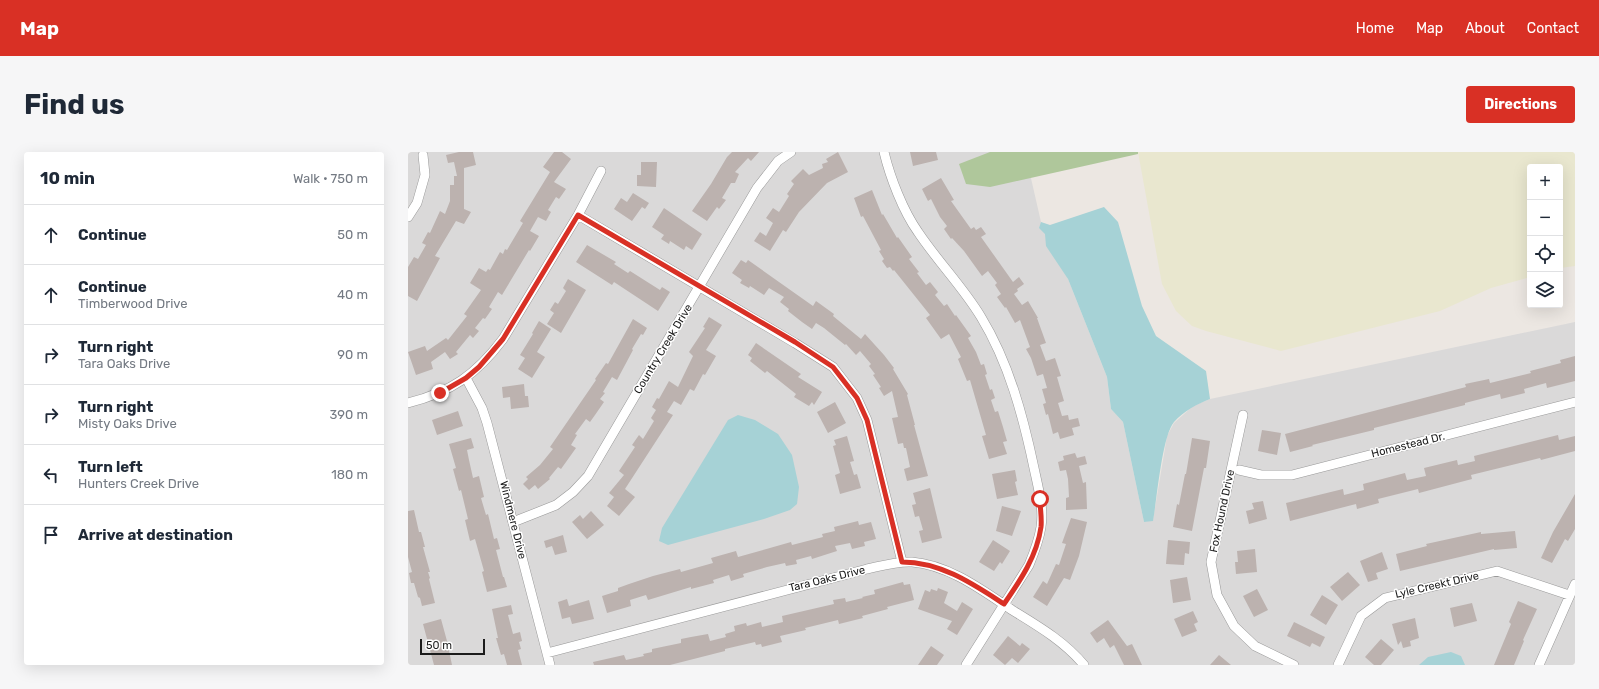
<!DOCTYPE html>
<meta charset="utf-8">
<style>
body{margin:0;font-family:Rubik,sans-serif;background:#f6f6f7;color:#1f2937}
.controls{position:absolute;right:12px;top:12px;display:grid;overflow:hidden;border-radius:4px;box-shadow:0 4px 16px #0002}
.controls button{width:36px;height:36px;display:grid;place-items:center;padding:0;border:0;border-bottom:1px solid #e0e1e3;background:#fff;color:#1f2937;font:20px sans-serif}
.scale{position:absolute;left:12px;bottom:10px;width:65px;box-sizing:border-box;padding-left:4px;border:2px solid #1c1c1c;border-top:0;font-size:11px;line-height:14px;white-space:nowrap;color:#1c1c1c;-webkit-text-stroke:3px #fff;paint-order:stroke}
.stop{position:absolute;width:12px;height:12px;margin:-9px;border:3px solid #d93025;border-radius:50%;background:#fff}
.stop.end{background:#d93025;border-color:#fff;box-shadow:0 1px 4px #0008}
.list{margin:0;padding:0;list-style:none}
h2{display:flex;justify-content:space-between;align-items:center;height:52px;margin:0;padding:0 16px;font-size:17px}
h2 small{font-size:13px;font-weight:400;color:#747a83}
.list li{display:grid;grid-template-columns:26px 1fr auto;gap:12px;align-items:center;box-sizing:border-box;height:60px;padding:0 16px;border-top:1px solid #e0e1e3}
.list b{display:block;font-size:15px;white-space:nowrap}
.list p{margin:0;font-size:13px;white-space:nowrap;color:#747a83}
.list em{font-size:13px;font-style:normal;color:#747a83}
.icon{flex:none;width:22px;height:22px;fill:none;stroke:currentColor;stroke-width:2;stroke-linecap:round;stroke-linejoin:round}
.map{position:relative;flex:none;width:1167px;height:513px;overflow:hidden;border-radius:4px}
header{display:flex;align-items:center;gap:24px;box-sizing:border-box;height:56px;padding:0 20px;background:#d93025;color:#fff}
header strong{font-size:19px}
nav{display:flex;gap:22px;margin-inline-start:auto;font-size:14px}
.intro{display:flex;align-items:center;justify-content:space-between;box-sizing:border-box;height:96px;padding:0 24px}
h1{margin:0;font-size:28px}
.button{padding:10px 18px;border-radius:4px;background:#d93025;color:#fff;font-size:14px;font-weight:700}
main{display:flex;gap:24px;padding:0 24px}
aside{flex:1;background:#fff;border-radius:4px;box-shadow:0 4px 16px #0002}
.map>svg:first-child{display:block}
.residential{fill:#dad9d9}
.farmland{fill:#e9e7cf}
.forest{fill:#afc79b}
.water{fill:#a6d2d6}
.building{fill:#bcb2af}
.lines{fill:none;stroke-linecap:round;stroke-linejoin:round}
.minor-casing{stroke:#999;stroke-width:10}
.minor{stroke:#fff;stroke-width:9}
.route{stroke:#d93025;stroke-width:5}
.labels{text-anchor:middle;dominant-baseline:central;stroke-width:3;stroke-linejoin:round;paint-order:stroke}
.street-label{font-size:11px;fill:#1c1c1c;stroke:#fff}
</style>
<header>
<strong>Map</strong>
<nav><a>Home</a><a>Map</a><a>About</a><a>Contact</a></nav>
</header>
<div class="intro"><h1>Find us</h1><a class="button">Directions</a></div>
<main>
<aside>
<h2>10 min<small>Walk · 750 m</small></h2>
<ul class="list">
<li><svg class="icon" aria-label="ahead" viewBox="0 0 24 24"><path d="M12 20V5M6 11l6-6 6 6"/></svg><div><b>Continue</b></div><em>50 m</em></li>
<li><svg class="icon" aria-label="ahead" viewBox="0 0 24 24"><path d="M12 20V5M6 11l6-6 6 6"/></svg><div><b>Continue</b><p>Timberwood Drive</p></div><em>40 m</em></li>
<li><svg class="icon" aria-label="right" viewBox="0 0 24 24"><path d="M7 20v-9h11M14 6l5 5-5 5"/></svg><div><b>Turn right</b><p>Tara Oaks Drive</p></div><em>90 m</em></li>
<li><svg class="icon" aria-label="right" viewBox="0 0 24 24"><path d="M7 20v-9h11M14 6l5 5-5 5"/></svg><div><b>Turn right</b><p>Misty Oaks Drive</p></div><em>390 m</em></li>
<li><svg class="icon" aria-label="left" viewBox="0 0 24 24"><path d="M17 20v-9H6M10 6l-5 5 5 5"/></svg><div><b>Turn left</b><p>Hunters Creek Drive</p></div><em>180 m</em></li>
<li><svg class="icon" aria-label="arrive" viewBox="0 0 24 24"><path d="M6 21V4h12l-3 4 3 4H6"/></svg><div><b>Arrive at destination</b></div></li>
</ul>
</aside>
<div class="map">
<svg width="1167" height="513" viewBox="0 0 1167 513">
<rect width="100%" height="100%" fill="#ece7e2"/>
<!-- residential -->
<path class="residential" d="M3 0H617L633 70 660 127 699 225 703 257 715 270 736 370 745 368 759 284 766 271 785 254 802 247 1167 170V513H0V1Z"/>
<!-- farmland -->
<path class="farmland" d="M730 0H1167V114L1152 116V15H1122V125L1083 136 1032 159 873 199 798 179 784 174 768 159 754 132Z"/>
<!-- forest -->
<path class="forest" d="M582 0H730V2L582 35 558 32 551 12Z"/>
<!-- water -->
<path class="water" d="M696 55 710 70 734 154 748 184 798 219 802 247C789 252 776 259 766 270 754 284 749 347 745 369L736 370 715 270 703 257 699 225 660 127 638 94 637 82 631 76 633 70 642 73Z
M330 263 347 268 370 282 384 303 391 335 389 352 382 358 356 367 260 393 251 389 254 376 320 268Z
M1043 500 1053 504 1057 513H1011L1020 505Z"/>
<!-- building -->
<path class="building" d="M51 0H65L68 13 56 16V57L63 60 56 72 48 69 27 104 32 106 9 149 0 144V115L6 105 10 107 18 93 14 91 20 80 22 81 32 59 37 62 42 49V33H46V24H49L46 10 40 11 38 3Z
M146 0H154L163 7 146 30 158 37 151 47 148 45 140 58 143 60 138 69 130 65 122 79 131 84 122 99 121 98 94 143 90 140 81 155 84 157 77 167 75 166 67 176 71 179 65 186 62 183 48 200 50 202 42 207 37 200 23 210 25 217 8 223 0 200 17 194 19 199 38 186 40 188 59 164 56 162 73 138 62 131 71 116 78 120 80 117 82 118 92 100 95 102 97 97 99 98 115 71 112 69 142 20 135 15Z
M324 0H351L343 9 340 6 327 20 331 22 327 31H323L314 46 318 48 311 57 309 55 299 69 284 59 303 32 319 5Z
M430 0 440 20 419 31 391 60 378 80 375 78 362 99 346 89 352 80 358 84 365 71 358 66 365 56 371 60 381 44 379 42 386 32 383 29 395 17 401 23 415 16 414 12 420 10 418 7Z
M502 0H528L530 8 505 14Z
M233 10H249L248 35 229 34V23H233Z
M533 26 546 48 543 49 563 77 566 75 568 78 573 75 578 82 573 85 605 130 611 125 616 132 609 137 610 139 606 142 614 153 620 149 630 166H629L638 191 632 193 638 209 647 206 653 224 649 225 656 249 650 251 654 264 660 263 661 268 670 266 672 274 664 276 666 283 652 287 650 280 645 282 640 262 638 263 635 252 638 251 634 237 639 236 635 222 629 224 623 206 618 197 622 195 612 168 607 171 598 155 597 156 589 145 593 142 587 133 589 131 580 119 574 124 556 99 544 86 543 87 536 77 539 74 532 65 523 47 520 49 514 37Z
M464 38 474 63 475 62 489 86 490 85 504 105 501 107 511 120 509 121 518 133 522 130 530 140 527 143 536 154 539 152 547 164 548 163 563 184 560 186 568 200 573 213 576 212 579 222 577 223 582 238 584 237 587 246 583 248 587 260 590 259 595 275 599 289 595 290 599 302 581 307 574 284 578 283 562 228 559 229 550 207 553 205 541 182 533 187 518 166 522 163 486 118 485 119 482 115 479 116 474 109 476 107 471 99 473 98 455 64 453 65 446 46Z
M225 41 241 51 237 57 234 55 224 69 206 57 213 46 219 50Z
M256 56 294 82 284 98 278 94 276 98 262 89 261 92 253 87 256 83 244 75Z
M179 93 208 110 206 112 220 121 222 119 252 138 254 135 262 140 250 159 206 130 204 133 168 110Z
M333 108 338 111 340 108 405 154 408 149 426 162 425 164 453 187 457 182 476 203 486 216 485 217 500 242 499 243 507 273H506L520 324 499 329 496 317 502 315 498 296H496L495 291 490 292 484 266 490 265 484 239 476 244 471 236 473 235 465 223 467 222 461 214 463 212 452 199 448 203 438 192 437 193 416 176 408 171 404 177 394 170 380 159 381 157 372 150 376 145 361 136 356 143 342 134 341 136 332 131 334 128 324 121Z
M160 127 178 138 153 181 139 172 146 161 142 158 147 150 150 152 158 139 155 136Z
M301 165 314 173 298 198 308 204 297 223 295 222 286 239 282 237 273 253 266 249 259 260 265 263 217 337 227 345 211 364 199 354 206 345 201 341 216 323 211 319 227 295 224 293 231 283 235 287 246 269 243 266 248 258 244 255 249 246 251 247 261 229 270 235 285 204 281 200 297 176 295 175Z
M225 167 239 176 235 183 233 182 224 197 225 198 209 228 204 225 195 240 197 241 192 247 196 250 187 263 182 270 178 267 167 282 169 283 163 293 168 296 153 317 150 315 141 326 142 327 130 337 127 333 121 338 115 332 120 327 118 325 132 313 145 297 142 295 188 228 187 227 198 211 200 212Z
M131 169 143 177 129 200 137 205 124 226 110 217 117 206 112 203 125 182 124 181Z
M348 191 393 222 390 225 414 240 406 253 404 250 401 254 386 245 388 242 359 219 357 221 342 209 344 206 340 203Z
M1167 204V229L1139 236 1138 231 1116 237 1117 241 1093 247 1092 242 1057 251V253L966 276V278L904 293 905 294 882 300 877 282 1058 235 1057 232 1081 227 1082 231 1123 221 1122 219 1153 211 1152 208Z
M116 232 117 244H120L121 255 103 257 102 245 95 246 94 235Z
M427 250 438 271 420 281 409 260Z
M50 259 55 274 29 283 24 268Z
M854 278 873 281 869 303 850 299Z
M1150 283 1151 288 1167 284V299L1133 308 1132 306 1063 323 1064 327 1011 341 1010 337 970 347 971 351 949 357 948 352 882 369 878 351 935 337 936 343 956 338 955 332 997 321 999 328 1018 324 1016 316 1049 308 1050 313 1067 309 1066 304Z
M439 284 446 309 442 310 446 323 449 322 453 336 432 342 427 323 432 321 425 294 428 293 426 288Z
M63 286 66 296 59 298 61 308 65 326 71 324 76 345 73 346 78 363 80 362 86 387 89 386 92 397 88 398 95 425H96L99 435 79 440 74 420 76 419 67 387 62 389 57 368 60 367 53 338 51 339 45 317 48 316 41 292Z
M784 286 802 289 798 316H796L784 379 765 375 769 352 771 353 777 322H778Z
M667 301 669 306 677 304 679 312 671 314 675 331 678 330 679 357 658 358V346L661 345 660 327 658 318 652 319 650 310 656 308 655 304Z
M607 318 609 329 607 330 610 343 589 347 584 322Z
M522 336 534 386 514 391 511 379 515 378 511 364 507 365 504 353 508 352 505 341Z
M1167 342V377L1160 389 1157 387 1144 411 1133 406 1145 380Z
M855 349 859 367 841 372 838 359 846 357 844 351Z
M594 354 613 359 604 384 588 379Z
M6 358 11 380H13L17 395H15L22 420H20L22 426 21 427 27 451 14 454 12 446 10 445 6 431H3L1 421 4 420 0 405V359Z
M183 359 196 373 179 387 164 370 172 363 175 367Z
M663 366 679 370 671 404 662 428 656 426 639 454 625 445 635 429 639 432 648 412 651 413 658 392 654 391Z
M450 369 451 373 463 370 468 387 456 390 457 394 444 397 442 391 427 394 429 399 404 407 403 404 388 408 389 412 378 414 377 411 359 415 335 422 336 425 323 429 321 423 305 428 306 431 283 437V435L240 448 238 443 222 448 223 454 199 461 194 444 210 439V436L221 432 245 424 272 417 273 420 305 411 303 406 328 399 330 405 383 390 384 393 415 385 414 382 427 379 426 375Z
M1107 379 1109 396 1086 398V397L992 419 988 402 1019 394 1018 392 1073 380V382Z
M155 383 159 400 147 403 144 394 138 396 136 389Z
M585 388 602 399 594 412 592 410 586 419 571 410Z
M760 388 782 390 781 402 777 401 776 413 758 412Z
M847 397 849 420 828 422 827 410H830L829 399Z
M974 400 980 417 968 421 970 427 960 430 952 409Z
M940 420 952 433 934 449 922 435Z
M779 425 783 448 765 451 762 428Z
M495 430 496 433 502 432 506 448 479 455 480 457 454 464 455 466 431 472 430 468 397 476 398 478 372 484 374 490 354 495 353 492 348 493 347 490 317 497V499L262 513H186L185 510 216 503 218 508 236 504 235 502 244 500V497L273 491V487L283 485 300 482 302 489 318 485 317 482 327 479 326 474 338 471 339 474 353 470 354 475 375 470 374 464 426 452 425 448 437 446 438 450 455 446 454 445 467 442 466 438Z
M530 436 540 440 536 451 549 459 554 450 565 457 549 483 539 477 544 469 510 457 517 438 522 440 523 437 529 439Z
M849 437 860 458 846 465 835 444Z
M914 443 930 453 918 473 902 463Z
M159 447 161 454 181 448 186 467 164 472 162 465 154 467 150 450Z
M1110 449 1129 457 1115 488 1116 489 1106 513H1086L1103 472 1101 470Z
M1064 451 1069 469 1046 475 1042 456Z
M103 453 105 462 100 463 105 482 112 480 114 489 111 490 113 497 110 498 114 513H99L96 502 93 503 88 486H90L84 457Z
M785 459 790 470 786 472 789 479 774 485 766 467Z
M1007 466 1011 486 1002 489 1003 494 995 496 993 489 990 493 984 472Z
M33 467 39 489 44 513H26L15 472Z
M700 468 719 494 724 492 734 513H716L706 493 702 496 696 486 689 491 682 481Z
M886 470 917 485 912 495 904 491 902 495 879 484Z
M600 484 612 494 614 491 622 497 610 511 604 506 597 513 585 503Z
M973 487 986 498 973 513H966L957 505Z
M523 494 536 503 529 513H510Z
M811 503 823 513H802Z"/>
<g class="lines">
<!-- minor casing -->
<g class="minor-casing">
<path id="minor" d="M476 0C482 25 495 59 510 80 530 110 555 135 573 165 601 211 615 264 626 316 630 335 636 356 633 375 631 388 626 401 621 413L558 513
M170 63 387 191 425 215 449 246 459 268 494 410
M0 65 9 51 17 23 15 3
M58 226 74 256 79 271 142 513
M0 251C43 240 68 223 95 187L170 63 193 19
M835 263 803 410 809 443 826 474 847 494 886 513
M831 318 853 323H884L1167 250
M105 370 148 353 165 340 180 324 349 36 370 9 383 0
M139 501 459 417C473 414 489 409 504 410 541 413 574 438 604 458 630 474 656 489 676 513
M930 513 953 464 977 446 1089 419 1161 443
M1131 513 1167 432"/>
</g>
<!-- minor -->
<use href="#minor" class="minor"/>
</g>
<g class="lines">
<!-- route -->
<path class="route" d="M32 241 58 226 71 215 95 187 170 63 387 190 425 215 449 246 459 268 494 410C533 410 565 432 596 452 612 429 629 404 633 375 634 366 632 356 632 347"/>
</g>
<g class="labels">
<!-- street labels -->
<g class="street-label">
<text transform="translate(255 197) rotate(-59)">Country Creek Drive</text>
<text transform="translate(1000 293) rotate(-14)">Homestead Dr.</text>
<text transform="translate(814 359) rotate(-78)">Fox Hound Drive</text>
<text transform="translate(105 368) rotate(76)">Windmere Drive</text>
<text transform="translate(419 427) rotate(-14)">Tara Oaks Drive</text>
<text transform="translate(1029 433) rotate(-13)">Lyle Creekt Drive</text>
</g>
</g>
</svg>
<div class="controls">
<button>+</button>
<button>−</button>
<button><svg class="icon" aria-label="locate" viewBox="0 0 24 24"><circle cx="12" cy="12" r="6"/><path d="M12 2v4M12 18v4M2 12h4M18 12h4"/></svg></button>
<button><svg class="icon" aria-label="layers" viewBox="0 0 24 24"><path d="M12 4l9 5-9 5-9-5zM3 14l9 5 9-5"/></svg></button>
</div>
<div class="scale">50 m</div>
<div class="stop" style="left:632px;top:347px"></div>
<div class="stop end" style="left:32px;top:241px"></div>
</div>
</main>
